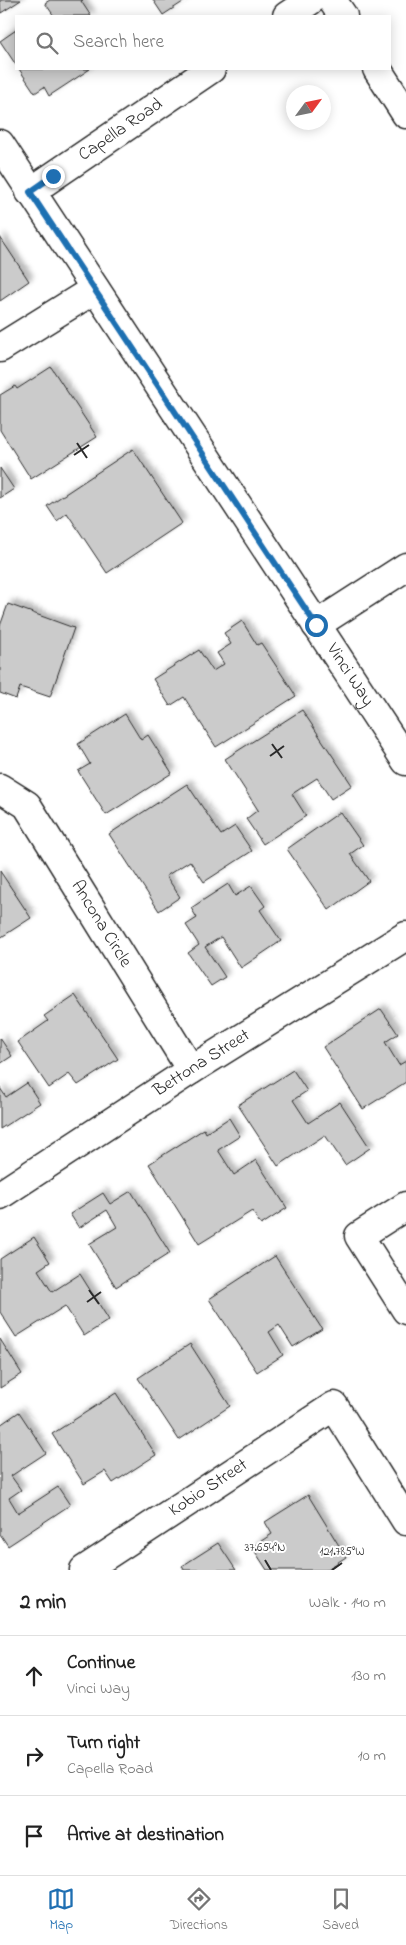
<!DOCTYPE html>
<meta charset="utf-8">
<style>
body{margin:0;font-family:"Indie Flower",sans-serif;background:#f6f6f6;color:#222}
.compass{position:absolute;left:286px;top:85px;width:45px;height:45px;border-radius:50%;background:#fff;box-shadow:0 2px 12px #0003;rotate:57deg}
.stop{position:absolute;width:15px;height:15px;margin:-11px;border:4px solid #1f6fb2;border-radius:50%;background:#fff}
.stop.end{background:#1f6fb2;border-color:#fff;box-shadow:0 1px 5px #0008}
.list{margin:0;padding:0;list-style:none}
h2{display:flex;justify-content:space-between;align-items:center;height:65px;margin:0;padding:0 20px;font-size:21px}
h2 small{font-size:16px;font-weight:400;color:#767676}
.list li{display:grid;grid-template-columns:32px 1fr auto;gap:15px;align-items:center;box-sizing:border-box;height:80px;padding:0 20px;border-top:1px solid #e0e0e0}
.list b{display:block;font-size:19px;white-space:nowrap}
.list p{margin:0;font-size:16px;white-space:nowrap;color:#767676}
.list em{font-size:16px;font-style:normal;color:#767676}
.icon{flex:none;width:28px;height:28px;fill:none;stroke:currentColor;stroke-width:2;stroke-linecap:round;stroke-linejoin:round}
.map{position:relative;flex:none;width:406px;height:1570px;overflow:hidden}
.search{position:absolute;background:#fff;box-shadow:0 2px 12px #0003;left:15px;right:15px;top:15px;height:55px;display:flex;align-items:center;gap:12px;box-sizing:border-box;padding:0 18px;border-radius:0px;color:#767676;font-size:19px}
.sheet{height:305px;background:#fff}
nav{display:flex;justify-content:space-around;align-items:center;box-sizing:border-box;height:70px;border-top:1px solid #e0e0e0;background:#fff;font-size:14px;color:#767676}
nav a{display:grid;justify-items:center;gap:2px}
nav .on{color:#1f6fb2}
.map>svg:first-child{display:block}
.building{fill:#cbcbcb;stroke:#2b2b2b;filter:url(#shadow)}
.lines{fill:none;stroke-linecap:round;stroke-linejoin:round}
.minor-casing{stroke:#2b2b2b;stroke-width:31}
.minor{stroke:#fff;stroke-width:28}
.route{stroke:#1f6fb2;stroke-width:6}
.ticks{fill:none;stroke:#2b2b2b;stroke-width:2}
.labels{text-anchor:middle;dominant-baseline:central;stroke-width:4;stroke-linejoin:round;paint-order:stroke}
.street-label{font-size:18px;fill:#2b2b2b;stroke:#fff}
.ticks-label{font-size:12px;text-anchor:middle;fill:#2b2b2b;stroke:#fff;stroke-width:4;stroke-linejoin:round;paint-order:stroke}
</style>
<div class="map">
<svg width="406" height="1570" viewBox="0 0 406 1570">
<defs>
<filter id="shadow"><feDropShadow dx="4.5" dy="-4.5" stdDeviation="2.5" flood-color="#0004"/></filter>
</defs>
<rect width="100%" height="100%" fill="#fff"/>
<filter id="ink" filterUnits="userSpaceOnUse"><feTurbulence type="fractalNoise" baseFrequency=".02" numOctaves="2"/><feDisplacementMap in="SourceGraphic" scale="10" xChannelSelector="R" yChannelSelector="G"/><feConvolveMatrix kernelMatrix="1 2 1 2 8 2 1 2 1" color-interpolation-filters="sRGB"/></filter>
<g filter="url(#ink)">
<!-- building -->
<path class="building" d="M0 0H21L1 13Z
M50 0H83L81 1 91 16H54L45 3Z
M153 0H186L163 15Z
M16 30V65L0 41Z
M19 69H90L49 96 44 87 35 93Z
M0 237 29 281 0 301Z
M51 367 97 437 31 479 0 430V395L15 386 17 389Z
M133 449 182 523 107 573 67 513 57 521 47 506Z
M0 468 14 489 0 498Z
M8 604 74 628 50 697 20 687 16 699 0 693V626Z
M242 621 257 645 261 643 296 696 216 747 184 697 170 706 153 679 199 650 213 671 224 664 217 653 231 644 224 633Z
M302 710 352 785 331 799 317 778 292 794 306 816 263 844 246 819 258 810 225 759Z
M125 714 141 740 148 735 172 773 106 815 78 771 90 764 78 744Z
M187 784 221 835 235 826 252 851 204 882 190 861 166 876 180 897 159 911 109 834Z
M340 812 363 845 350 854 369 881 329 910 287 849Z
M0 871 31 918 0 938Z
M228 884 235 896 251 886 265 906 260 910 281 941 241 968 221 937 205 947 225 977 211 986 188 953 199 945 186 925 197 918 191 908Z
M75 995 118 1059 78 1085 69 1074 49 1088 18 1042 48 1021 44 1016Z
M381 1009 398 1034 385 1042 399 1065 406 1061V1082L363 1109 323 1047Z
M0 1038 12 1056 0 1064Z
M293 1070 307 1091 293 1100 308 1123 340 1102 370 1148 345 1165 325 1135 278 1166 238 1105Z
M27 1083 40 1103 0 1129V1088L6 1097Z
M229 1118 240 1136 218 1150 234 1175 256 1160 287 1208 261 1225 252 1211 199 1244 149 1164 204 1129 206 1133Z
M131 1191 170 1253 116 1287 89 1244 117 1227 107 1210 79 1228 70 1214 103 1193 110 1204Z
M34 1237 50 1262 38 1270 52 1292 80 1274 109 1320 84 1336 65 1306 16 1337 0 1312V1259Z
M275 1256 322 1329 293 1347 279 1325 269 1332 283 1355 257 1372 209 1299Z
M0 1339 22 1374 0 1388Z
M190 1344 230 1406 179 1440 138 1378Z
M116 1393 156 1455 113 1483 105 1471 84 1484 52 1434Z
M19 1412 46 1453 11 1476 21 1490 9 1498 18 1513 58 1487 70 1505 8 1546 0 1534V1425Z
M308 1495 346 1557 326 1570H267L252 1547 272 1534 265 1522Z
M218 1543 236 1570H184L182 1566Z"/>
<g class="lines">
<!-- minor casing -->
<g class="minor-casing">
<g id="minor">
<path d="M332 0 343 16"/>
<path d="M287 16 311 0"/>
<path d="M377 69 406 114"/>
<path id="s1" d="M0 144 406 761"/>
<path id="s2" d="M30 192 211 69"/>
<path d="M0 348 95 289"/>
<path d="M316 625 406 567"/>
<path id="s3" d="M0 788 27 805 191 1070"/>
<path id="s4" d="M0 1195 191 1070 406 936"/>
<path d="M406 1206 359 1236 406 1310"/>
<path id="s5" d="M84 1570 334 1406 406 1521"/>
</g>
</g>
<!-- minor -->
<use href="#minor" class="minor"/>
</g>
</g>
<g class="lines" filter="url(#ink)">
<!-- route -->
<path class="route" d="M53 176 30 192 316 625"/>
</g>
<!-- ticks -->
<path class="ticks" d="M77 443 87 458M74 455 89 445M272 744 282 758M270 756 284 746M89 1290 99 1304M87 1302 101 1292M265 1560 271 1570M332 1570 342 1563"/>
<g class="labels">
<!-- street labels -->
<g class="street-label">
<text stroke="none"><textPath href="#s2" startOffset="110">Capella Road</textPath></text>
<text stroke="none"><textPath href="#s1" startOffset="636">Vinci Way</textPath></text>
<text stroke="none"><textPath href="#s3" startOffset="172">Ancona Circle</textPath></text>
<text stroke="none"><textPath href="#s4" startOffset="241">Bettona Street</textPath></text>
<text stroke="none"><textPath href="#s5" startOffset="149">Kobio Street</textPath></text>
</g>
</g>
<g class="ticks-label">
<text x="265" y="1551">37.654°N</text>
<text x="342" y="1555">121.785°W</text>
</g>
</svg>
<svg class="compass" viewBox="-18 -18 36 36"><path d="M0-13l5 13h-10z" fill="#e53935"/><path d="M0 13l5-13h-10z" fill="#767676"/></svg>
<div class="stop" style="left:316px;top:625px"></div>
<div class="stop end" style="left:53px;top:176px"></div>
<div class="search"><svg class="icon" aria-label="search" viewBox="0 0 24 24"><circle cx="10" cy="10" r="6"/><path d="M15 15l6 6"/></svg>Search here</div>
</div>
<section class="sheet">
<h2>2 min<small>Walk · 140 m</small></h2>
<ul class="list">
<li><svg class="icon" aria-label="ahead" viewBox="0 0 24 24"><path d="M12 20V5M6 11l6-6 6 6"/></svg><div><b>Continue</b><p>Vinci Way</p></div><em>130 m</em></li>
<li><svg class="icon" aria-label="right" viewBox="0 0 24 24"><path d="M7 20v-9h11M14 6l5 5-5 5"/></svg><div><b>Turn right</b><p>Capella Road</p></div><em>10 m</em></li>
<li><svg class="icon" aria-label="arrive" viewBox="0 0 24 24"><path d="M6 21V4h12l-3 4 3 4H6"/></svg><div><b>Arrive at destination</b></div></li>
</ul>
</section>
<nav>
<a class="on"><svg class="icon" aria-label="map" viewBox="0 0 24 24"><path d="M3 6l6-2 6 2 6-2v14l-6 2-6-2-6 2zM9 4v14M15 6v14"/></svg>Map</a>
<a><svg class="icon" aria-label="directions" viewBox="0 0 24 24"><path d="M12 3l9 9-9 9-9-9zM9 14v-3h6M13 9l2 2-2 2"/></svg>Directions</a>
<a><svg class="icon" aria-label="saved" viewBox="0 0 24 24"><path d="M7 4h10v16l-5-4-5 4z"/></svg>Saved</a>
</nav>
